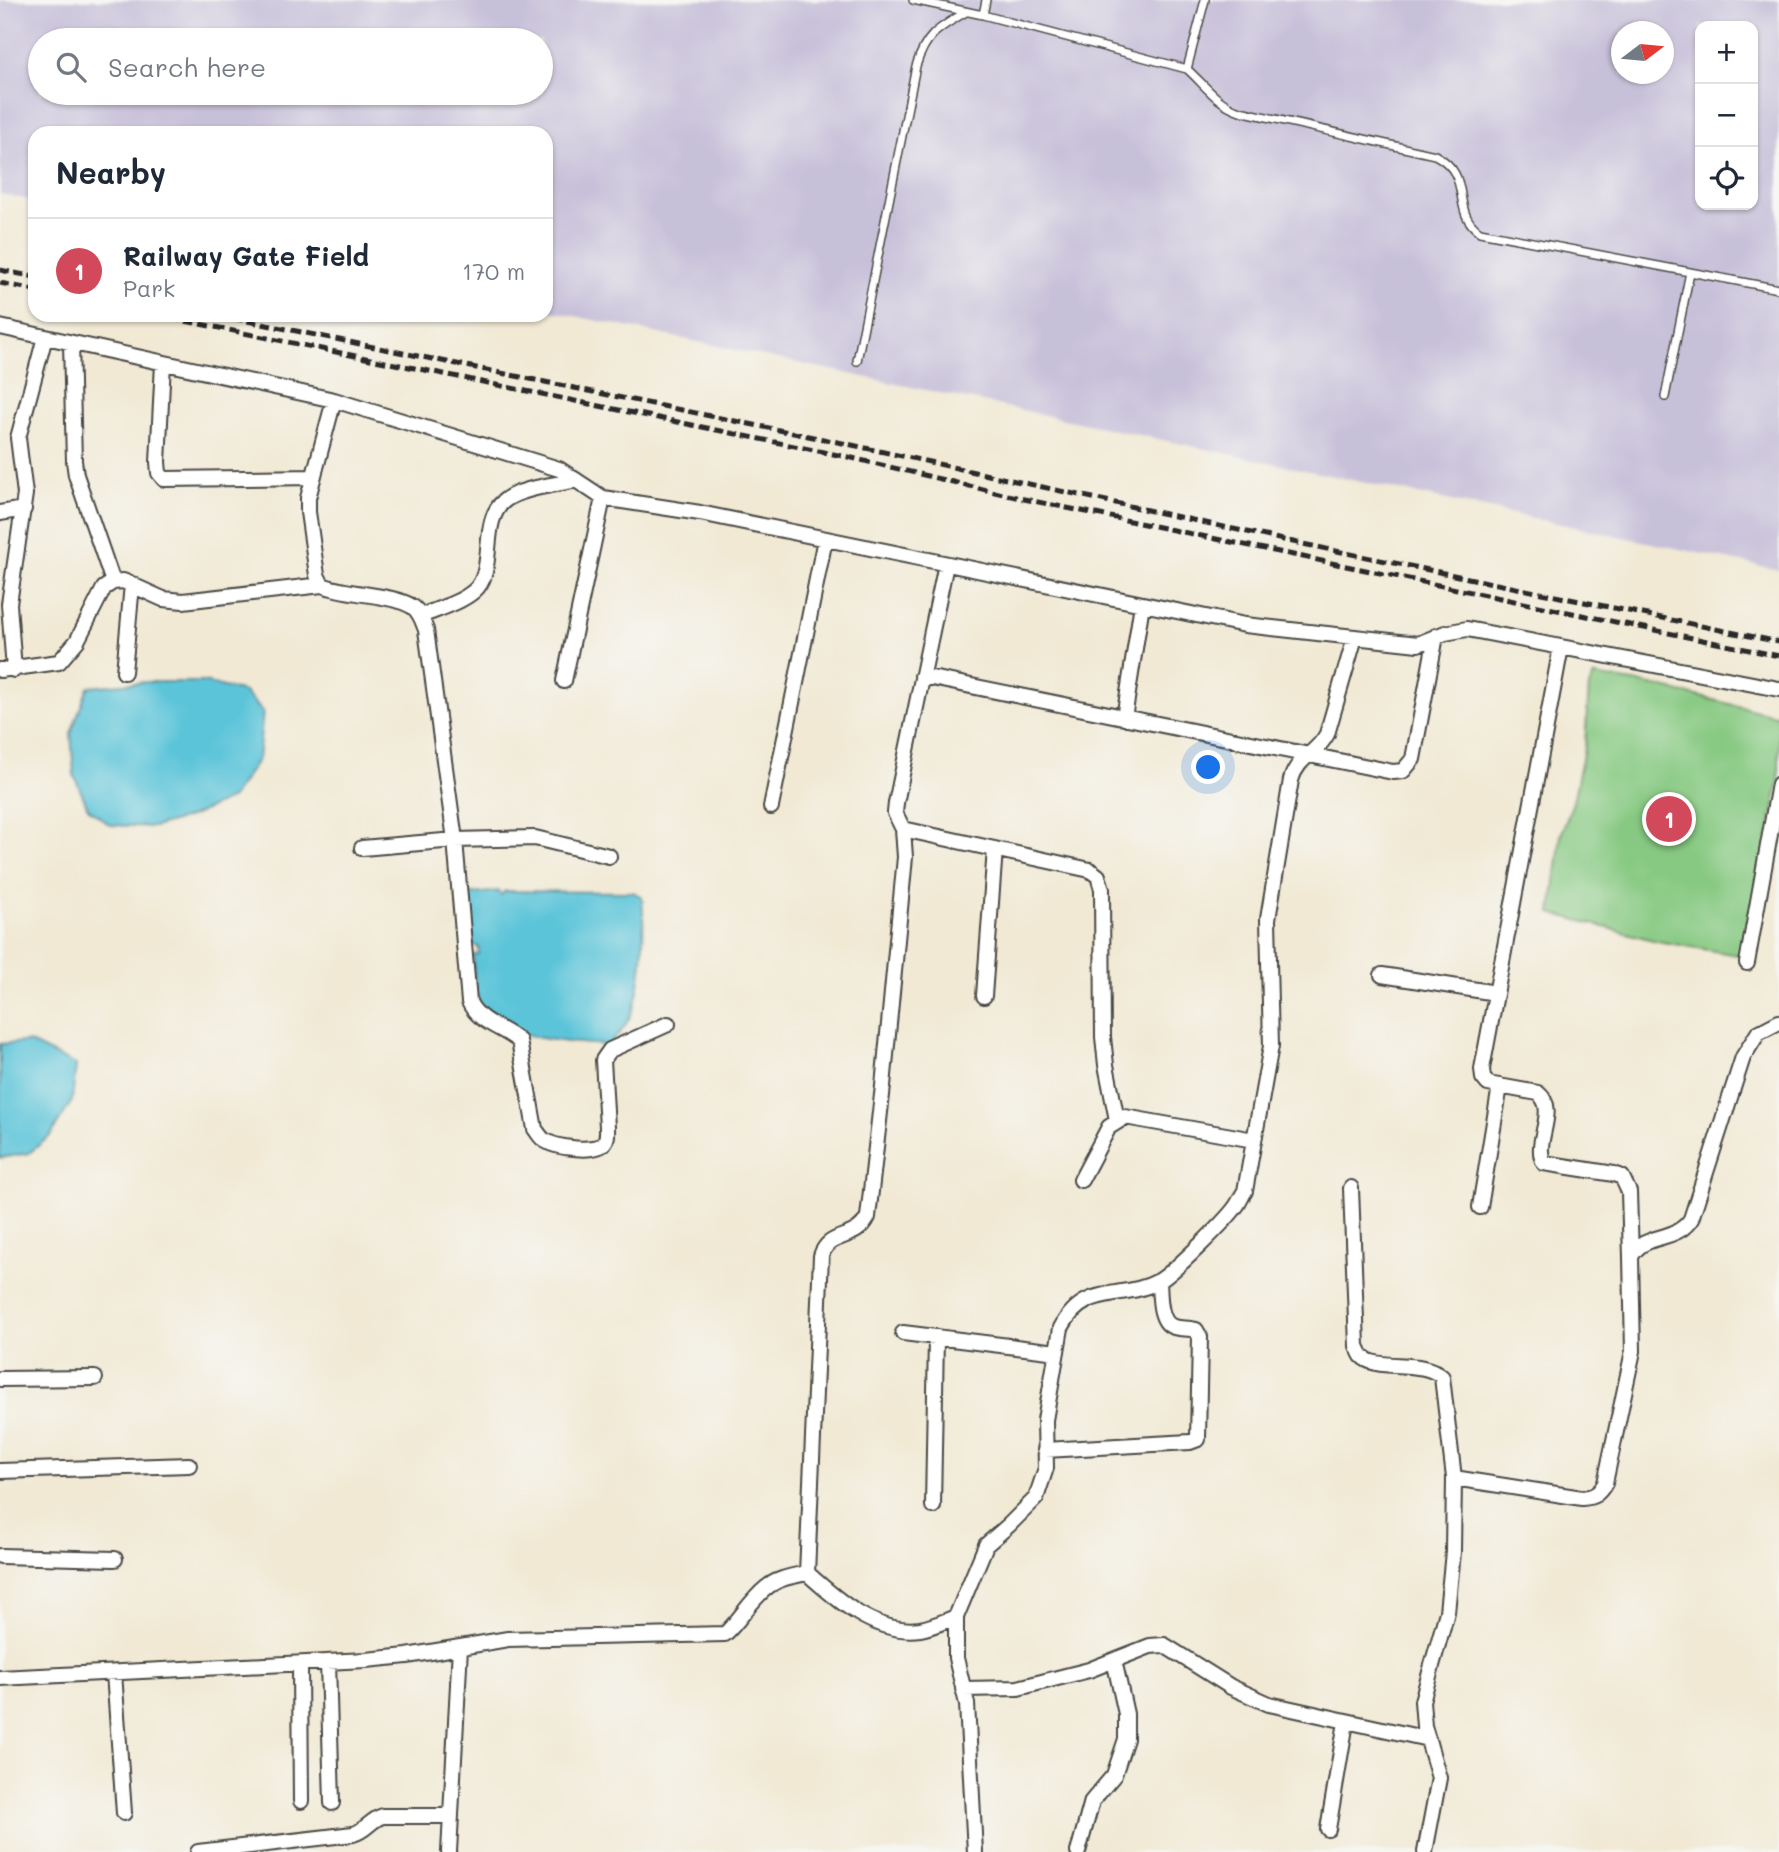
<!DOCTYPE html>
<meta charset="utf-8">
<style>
body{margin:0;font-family:Mali,sans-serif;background:#f6f6f7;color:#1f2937}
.controls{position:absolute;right:21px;top:21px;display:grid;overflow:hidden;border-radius:14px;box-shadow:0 2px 5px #0004}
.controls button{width:63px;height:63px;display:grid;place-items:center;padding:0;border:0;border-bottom:2px solid #e0e1e3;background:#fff;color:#1f2937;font:35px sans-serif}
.compass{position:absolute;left:1611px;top:21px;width:63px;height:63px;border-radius:50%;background:#fff;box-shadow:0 2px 5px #0004;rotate:74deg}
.you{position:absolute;left:1209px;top:768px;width:24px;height:24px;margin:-18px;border:5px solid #fff;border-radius:50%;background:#1a73e8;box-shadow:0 0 0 10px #1a73e833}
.badge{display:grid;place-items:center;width:46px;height:46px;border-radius:50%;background:#d1495b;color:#fff;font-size:23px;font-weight:700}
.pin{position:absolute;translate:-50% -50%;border:4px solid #fff;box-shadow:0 2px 7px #0006}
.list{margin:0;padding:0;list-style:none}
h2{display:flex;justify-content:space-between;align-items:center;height:91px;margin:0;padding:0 28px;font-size:30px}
h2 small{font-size:23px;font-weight:400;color:#747a83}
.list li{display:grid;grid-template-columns:46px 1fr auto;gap:21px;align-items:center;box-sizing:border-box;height:105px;padding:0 28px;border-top:2px solid #e0e1e3}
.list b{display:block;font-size:26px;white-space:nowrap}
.list p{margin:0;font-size:23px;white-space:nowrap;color:#747a83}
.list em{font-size:23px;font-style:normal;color:#747a83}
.icon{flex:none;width:38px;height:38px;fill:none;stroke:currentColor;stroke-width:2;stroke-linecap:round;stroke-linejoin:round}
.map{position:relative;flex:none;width:1779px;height:1852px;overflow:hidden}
.search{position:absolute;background:#fff;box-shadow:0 2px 5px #0004;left:28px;top:28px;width:525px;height:77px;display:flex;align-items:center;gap:18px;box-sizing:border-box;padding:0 24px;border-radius:38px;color:#747a83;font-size:26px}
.panel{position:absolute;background:#fff;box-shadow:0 2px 5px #0004;left:28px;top:126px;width:525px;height:196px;border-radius:21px}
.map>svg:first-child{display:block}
.industrial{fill:#c7c0d9;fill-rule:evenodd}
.green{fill:#87c982;stroke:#597a56;stroke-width:2}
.water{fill:#5cc4d9;stroke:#447882;stroke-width:2}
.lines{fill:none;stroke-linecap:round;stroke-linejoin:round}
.service-casing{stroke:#494844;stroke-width:10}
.minor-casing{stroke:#494844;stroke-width:18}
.service{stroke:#fff;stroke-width:7}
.minor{stroke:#fff;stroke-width:14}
.rail{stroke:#2b2b2b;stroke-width:5;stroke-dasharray:10 5;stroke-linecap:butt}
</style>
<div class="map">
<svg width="1779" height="1852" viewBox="0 0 1779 1852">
<rect width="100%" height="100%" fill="#f6f6f2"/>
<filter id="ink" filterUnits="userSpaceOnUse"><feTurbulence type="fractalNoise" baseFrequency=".0143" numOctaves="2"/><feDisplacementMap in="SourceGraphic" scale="14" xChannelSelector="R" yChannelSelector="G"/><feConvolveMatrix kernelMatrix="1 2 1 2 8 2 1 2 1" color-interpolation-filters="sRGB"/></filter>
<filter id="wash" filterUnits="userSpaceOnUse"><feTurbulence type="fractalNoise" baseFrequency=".00686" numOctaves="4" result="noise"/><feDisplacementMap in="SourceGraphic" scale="28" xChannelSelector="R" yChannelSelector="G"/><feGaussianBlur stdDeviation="1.57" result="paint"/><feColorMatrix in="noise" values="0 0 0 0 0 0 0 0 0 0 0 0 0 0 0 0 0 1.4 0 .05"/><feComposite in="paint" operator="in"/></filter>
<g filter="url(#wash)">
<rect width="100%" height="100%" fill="#f1e9d4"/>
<!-- industrial -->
<path class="industrial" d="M0 0H1779V570L546 310V133H35V201L0 194ZM1700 26H1753V205H1700ZM1622 32H1664V74H1622ZM40 40H541V93H40Z"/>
<!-- green -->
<path class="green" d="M1594 676 1647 684 1779 716V782L1746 943 1737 955 1657 941 1551 913 1561 835 1573 802 1585 744 1589 686Z"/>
<!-- water -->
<path class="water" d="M146 682H204L244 692 263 712 258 759 232 798 190 817 154 827 110 825 88 808 74 775 71 733 88 687Z
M498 891 501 895 505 891 633 892 642 897C645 931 644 995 626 1024 622 1032 614 1039 608 1045 572 1043 497 1040 480 1003 473 989 474 970 473 955L479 954 478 946H474L469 934V916L465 895Z
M28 1042 76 1065 72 1101 50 1136 29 1153 0 1158V1044Z"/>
</g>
<g filter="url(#ink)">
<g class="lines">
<!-- service casing -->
<g class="service-casing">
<path id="service" d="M913 0 983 15 1187 69C1205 85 1216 103 1240 111L1435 155C1475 176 1449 211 1480 232L1779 289
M983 15 986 0
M1187 69 1205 0
M857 361 916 66C926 34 939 28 966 12
M1665 397 1690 272"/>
</g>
<!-- minor casing -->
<g class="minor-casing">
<path id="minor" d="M0 327 334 400 559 469 603 498 700 513 1245 625 1418 644 1445 633 1467 629 1779 689
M71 343 74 461 76 475 113 582
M163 363 158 462 159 473 164 479 313 477
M334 400 308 498V512L317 575 322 585C347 595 393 594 413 607 420 612 423 622 426 630L455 840 469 1002C479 1023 502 1027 519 1041L535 1129C539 1134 541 1139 546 1141 557 1148 596 1153 604 1143 608 1138 607 1133 607 1127L603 1060 610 1050 668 1024
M0 513 24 509
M421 616C438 609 460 603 474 591 497 572 479 522 504 501 519 488 557 485 576 480
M1561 647 1482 1069 1483 1078 1488 1084 1538 1093C1560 1110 1532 1142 1544 1163L1614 1174 1622 1177 1629 1192 1631 1257
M0 670 59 662 77 641 104 588 113 582 123 581 163 599 183 601 322 585
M14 670 9 604 25 494 18 438 45 337
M124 672 132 584
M922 676 1393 772 1403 771 1413 759 1436 636
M564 681 603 498
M1124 718 1142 604
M771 807 825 539
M903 829 1090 870 1098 876 1102 889 1103 1037 1106 1065 1117 1120
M362 848 455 840 535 838 609 856
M1747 963 1779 784
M1382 975 1496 993
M984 996 995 849
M1081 1180 1109 1127 1125 1117 1254 1140
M1351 1188 1357 1346C1359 1350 1360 1353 1362 1356 1376 1372 1423 1358 1442 1377L1454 1478 1453 1552 1447 1612 1422 1701 1424 1726 1439 1778 1425 1852
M1480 1207 1500 1086
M903 1333 1057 1352
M0 1379 95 1378
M1045 1450 1190 1442 1198 1439 1200 1337 1196 1330C1189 1328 1181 1329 1174 1327 1158 1323 1160 1293 1159 1281
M0 1471 189 1465
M1454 1478 1582 1498C1594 1497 1599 1494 1605 1483L1633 1351 1631 1257C1643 1232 1676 1243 1691 1219L1743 1057 1758 1033 1779 1022
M933 1506 936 1337
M0 1556 115 1559
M807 1573 821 1256C829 1230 856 1242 868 1217L883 1086 905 857 903 829 895 813 896 803 946 564
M956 1617V1658L967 1704 975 1852
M328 1662 332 1803
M300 1664 301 1801
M114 1673 124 1813
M0 1678 366 1660 407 1656 508 1639 725 1634C740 1620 750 1601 766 1588 777 1578 794 1576 807 1573 837 1600 876 1635 920 1629 932 1627 945 1621 956 1617L986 1545 1009 1525 1036 1498 1046 1468 1045 1420 1061 1328C1085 1282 1122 1301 1159 1281 1173 1273 1228 1219 1237 1205 1240 1201 1242 1195 1245 1191L1271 1046 1268 919 1291 780C1298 756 1317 754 1327 734L1355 637
M963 1689 1018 1688 1089 1670 1150 1646 1164 1645 1231 1687 1269 1704 1428 1739
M1328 1829 1346 1722
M198 1852 353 1834C366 1831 371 1819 383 1816H451
M449 1852 460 1647
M1078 1852 1092 1801 1114 1775 1126 1739V1714L1114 1660"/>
</g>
<!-- service -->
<use href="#service" class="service"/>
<!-- minor -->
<use href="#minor" class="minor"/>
<!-- rail -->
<path class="rail" d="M0 270 35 277
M0 283 35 290
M156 315 848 457 1024 499 1779 656
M218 315 852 445 1288 541 1779 642"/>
</g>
</g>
</svg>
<div class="controls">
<button>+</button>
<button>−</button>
<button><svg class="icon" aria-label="locate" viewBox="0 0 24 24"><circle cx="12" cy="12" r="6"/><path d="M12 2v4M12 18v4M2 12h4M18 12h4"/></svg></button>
</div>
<svg class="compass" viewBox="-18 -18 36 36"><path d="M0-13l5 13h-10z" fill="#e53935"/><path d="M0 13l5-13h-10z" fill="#747a83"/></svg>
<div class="you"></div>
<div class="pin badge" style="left:1669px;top:819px">1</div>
<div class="search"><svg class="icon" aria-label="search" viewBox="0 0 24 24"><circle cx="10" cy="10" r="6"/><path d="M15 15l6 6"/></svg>Search here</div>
<section class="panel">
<h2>Nearby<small></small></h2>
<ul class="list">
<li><span class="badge">1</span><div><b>Railway Gate Field</b><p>Park</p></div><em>170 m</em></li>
</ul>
</section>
</div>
